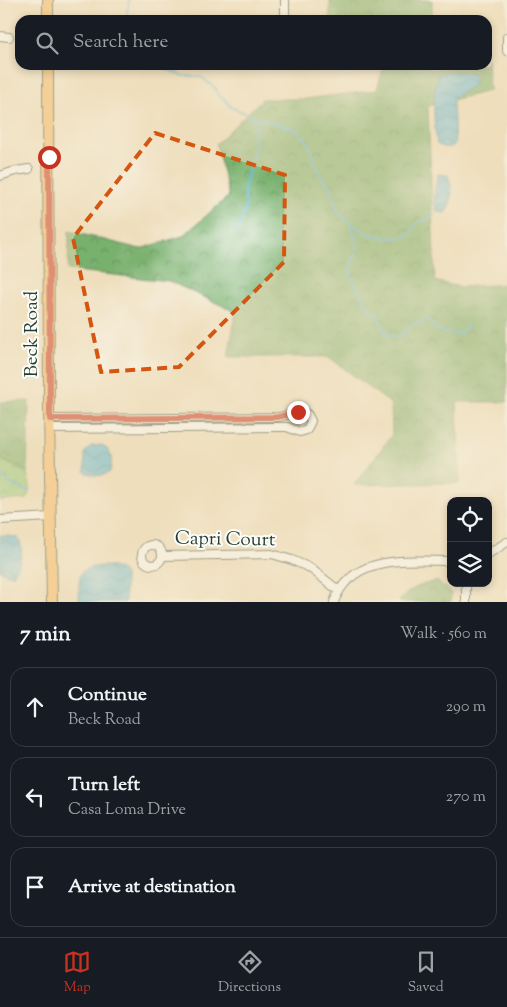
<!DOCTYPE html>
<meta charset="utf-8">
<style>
body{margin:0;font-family:"Sorts Mill Goudy",serif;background:#242831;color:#f1f3f6}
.controls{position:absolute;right:15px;bottom:15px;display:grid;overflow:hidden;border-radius:10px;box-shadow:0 2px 8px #0003}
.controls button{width:45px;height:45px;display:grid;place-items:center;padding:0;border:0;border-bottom:1px solid #363941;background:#171b24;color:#f1f3f6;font:25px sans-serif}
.stop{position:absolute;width:15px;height:15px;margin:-11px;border:4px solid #c8321e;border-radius:50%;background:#fff}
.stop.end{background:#c8321e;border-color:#fff;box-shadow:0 1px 5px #0008}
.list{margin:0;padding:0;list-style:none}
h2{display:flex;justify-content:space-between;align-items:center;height:65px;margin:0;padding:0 20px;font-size:21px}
h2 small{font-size:16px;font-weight:400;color:#9ea1a6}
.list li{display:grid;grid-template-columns:32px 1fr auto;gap:15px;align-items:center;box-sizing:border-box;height:80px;margin:0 10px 10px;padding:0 10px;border:1px solid #363941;border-radius:15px}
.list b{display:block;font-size:19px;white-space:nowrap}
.list p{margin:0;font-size:16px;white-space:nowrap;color:#9ea1a6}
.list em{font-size:16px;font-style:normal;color:#9ea1a6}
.icon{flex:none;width:28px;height:28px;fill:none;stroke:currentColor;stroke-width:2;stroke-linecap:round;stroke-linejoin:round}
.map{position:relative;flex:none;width:507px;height:602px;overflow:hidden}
.search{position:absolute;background:#171b24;box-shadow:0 2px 8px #0003;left:15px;right:15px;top:15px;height:55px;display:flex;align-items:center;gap:12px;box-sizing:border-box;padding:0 18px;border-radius:15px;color:#9ea1a6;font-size:19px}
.sheet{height:335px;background:#171b24}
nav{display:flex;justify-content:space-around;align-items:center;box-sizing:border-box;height:70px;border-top:1px solid #363941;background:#171b24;font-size:14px;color:#9ea1a6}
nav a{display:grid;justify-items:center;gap:2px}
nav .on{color:#c8321e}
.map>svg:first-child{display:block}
.forest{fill:url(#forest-crowns);stroke:#4c7650}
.wetland{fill:url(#wetland-marsh);stroke:#5a8459}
.water{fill:url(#water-waves);stroke:#3d7a86}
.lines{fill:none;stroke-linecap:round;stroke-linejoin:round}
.stream{stroke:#5bb7d9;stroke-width:2}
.minor-casing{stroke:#3e5548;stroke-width:10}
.major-casing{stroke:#3e5548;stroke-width:12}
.minor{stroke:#fff;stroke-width:8}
.major{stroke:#fbbe6e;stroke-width:10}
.route{stroke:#c8321e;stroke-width:6}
.marked{fill:none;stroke:#d45610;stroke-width:4;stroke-dasharray:10 6;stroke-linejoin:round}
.labels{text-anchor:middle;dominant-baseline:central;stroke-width:4;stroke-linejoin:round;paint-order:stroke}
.street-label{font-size:19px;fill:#1f3d34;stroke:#fdfcf7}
</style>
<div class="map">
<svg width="507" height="602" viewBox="0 0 507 602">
<defs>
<pattern id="forest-crowns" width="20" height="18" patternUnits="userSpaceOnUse" patternTransform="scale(1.25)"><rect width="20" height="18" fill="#78b06d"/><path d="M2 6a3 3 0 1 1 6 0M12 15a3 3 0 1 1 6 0" fill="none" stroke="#62905a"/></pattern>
<pattern id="wetland-marsh" width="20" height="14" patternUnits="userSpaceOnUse" patternTransform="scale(1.25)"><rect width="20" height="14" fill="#95cc7e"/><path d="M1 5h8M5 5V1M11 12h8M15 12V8" fill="none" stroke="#79a768"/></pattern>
<pattern id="water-waves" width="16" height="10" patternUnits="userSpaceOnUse" patternTransform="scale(1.25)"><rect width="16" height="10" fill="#5bb7d9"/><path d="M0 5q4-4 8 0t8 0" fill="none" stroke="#4b96b1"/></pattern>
</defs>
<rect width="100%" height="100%" fill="#fdfcf7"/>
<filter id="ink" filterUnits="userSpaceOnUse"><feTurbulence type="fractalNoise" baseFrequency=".02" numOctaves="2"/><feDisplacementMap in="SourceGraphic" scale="10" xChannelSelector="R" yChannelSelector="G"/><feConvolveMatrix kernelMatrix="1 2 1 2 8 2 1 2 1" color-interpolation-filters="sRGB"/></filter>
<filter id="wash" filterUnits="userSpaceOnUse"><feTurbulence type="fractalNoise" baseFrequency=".0096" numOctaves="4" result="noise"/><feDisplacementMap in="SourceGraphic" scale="20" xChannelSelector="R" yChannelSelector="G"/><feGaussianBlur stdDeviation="1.12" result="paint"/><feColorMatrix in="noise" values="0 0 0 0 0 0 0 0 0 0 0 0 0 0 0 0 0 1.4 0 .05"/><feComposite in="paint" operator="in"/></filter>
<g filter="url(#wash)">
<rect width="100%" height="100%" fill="#eedebc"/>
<!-- forest -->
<path class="forest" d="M330 0H432V20H330Z
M487 59 489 91 428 106 435 281 459 287 507 284V402H457L460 483 354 485 392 435 391 404 329 357H228L236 312 169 281 68 270 69 231 140 249 183 236 229 196 216 144 262 99H305L377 90 384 65H487Z
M29 401 27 473 0 459V402Z
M437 581 451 593V602H399C407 589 422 584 437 581Z"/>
<!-- wetland -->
<path class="wetland" d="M0 459 27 473 30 486 27 499 0 501Z"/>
<!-- water -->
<path class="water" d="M452 72 468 73 473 75 475 82C469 93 459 90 453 99L455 145C448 149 444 148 437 144 433 121 432 96 439 74Z
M438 174 448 175C453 188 454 201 445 213L437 212C432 200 435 186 438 174Z
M103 445C112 453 113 461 110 472 102 477 94 476 85 472V452L91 446Z
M0 535 18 537C25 551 21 562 13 575L4 573 0 570Z
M104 566C113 567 119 567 125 574V602H79C80 577 74 567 104 566Z"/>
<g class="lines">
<!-- stream -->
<path class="stream" d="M126 20 129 0
M164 65 168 70 183 76H199L204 79 216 89 218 95 224 99 231 107 252 116 297 130 308 142 319 173 331 188 337 210 341 215 352 225 370 235 389 238H400L411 234C413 222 426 220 435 214
M351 223C351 231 357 238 357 246 358 255 349 262 350 272 351 276 365 304 368 307 371 310 375 310 377 314 383 325 381 336 399 337 409 329 414 321 428 320L438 330 446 333 459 334 465 329 467 325
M238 231 246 206 244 188 254 153 255 128 253 118
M0 473 7 482 29 492"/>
</g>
</g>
<g filter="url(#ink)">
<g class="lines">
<!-- minor casing -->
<g class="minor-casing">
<path id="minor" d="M285 0V20
M0 36 9 37
M507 37V51
M0 176 15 171 29 169
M50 419 279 417 302 411 308 415 311 421 307 430 300 432 287 427H279L50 429
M0 520 51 517
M142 555a10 10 0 1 1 20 0a10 10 0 1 1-20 0Z
M488 554 507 542
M162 556 272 554 292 560 310 568 338 590
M334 602C352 553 409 561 451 561
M466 602V583"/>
</g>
<!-- major casing -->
<g class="major-casing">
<path id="major" d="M48 20V0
M48 65 49 409 52 602"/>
</g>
<!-- minor -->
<use href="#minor" class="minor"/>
<!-- major -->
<use href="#major" class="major"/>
</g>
</g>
<g class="lines" filter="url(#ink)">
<!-- route -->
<path class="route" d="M49 157 50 419 278 417 298 412"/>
</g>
<!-- marked area -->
<path d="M0 0H507V602H0ZM155 133 285 175 284 262 179 367 101 372 73 238Z" fill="#eedebc" fill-opacity=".55" fill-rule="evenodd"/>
<path class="marked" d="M155 133 285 175 284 262 179 367 101 372 73 238Z"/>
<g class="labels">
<!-- street labels -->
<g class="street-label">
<text transform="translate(32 334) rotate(-90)">Beck Road</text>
<text transform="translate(225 540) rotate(1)">Capri Court</text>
</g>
</g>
</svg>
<div class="controls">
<button><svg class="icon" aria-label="locate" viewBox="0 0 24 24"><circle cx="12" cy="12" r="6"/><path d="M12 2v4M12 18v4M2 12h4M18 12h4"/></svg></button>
<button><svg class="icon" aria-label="layers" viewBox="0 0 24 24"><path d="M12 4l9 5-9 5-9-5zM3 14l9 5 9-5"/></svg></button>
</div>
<div class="stop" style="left:49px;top:157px"></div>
<div class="stop end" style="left:298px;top:412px"></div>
<div class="search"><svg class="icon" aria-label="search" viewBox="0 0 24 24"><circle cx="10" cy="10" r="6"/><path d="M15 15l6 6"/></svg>Search here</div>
</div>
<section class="sheet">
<h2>7 min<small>Walk · 560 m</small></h2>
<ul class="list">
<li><svg class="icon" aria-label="ahead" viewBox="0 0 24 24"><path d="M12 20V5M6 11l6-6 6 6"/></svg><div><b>Continue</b><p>Beck Road</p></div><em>290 m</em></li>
<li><svg class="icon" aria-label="left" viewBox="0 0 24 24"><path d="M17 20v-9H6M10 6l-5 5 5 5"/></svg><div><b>Turn left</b><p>Casa Loma Drive</p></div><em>270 m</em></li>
<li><svg class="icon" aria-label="arrive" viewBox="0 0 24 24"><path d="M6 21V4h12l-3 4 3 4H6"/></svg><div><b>Arrive at destination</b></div></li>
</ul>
</section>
<nav>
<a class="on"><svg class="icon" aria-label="map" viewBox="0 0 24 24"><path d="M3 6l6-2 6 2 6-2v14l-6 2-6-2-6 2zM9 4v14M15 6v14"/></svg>Map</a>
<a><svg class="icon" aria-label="directions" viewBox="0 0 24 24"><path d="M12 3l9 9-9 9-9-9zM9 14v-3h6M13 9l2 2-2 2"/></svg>Directions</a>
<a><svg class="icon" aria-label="saved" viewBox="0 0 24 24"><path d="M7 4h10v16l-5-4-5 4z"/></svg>Saved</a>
</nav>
